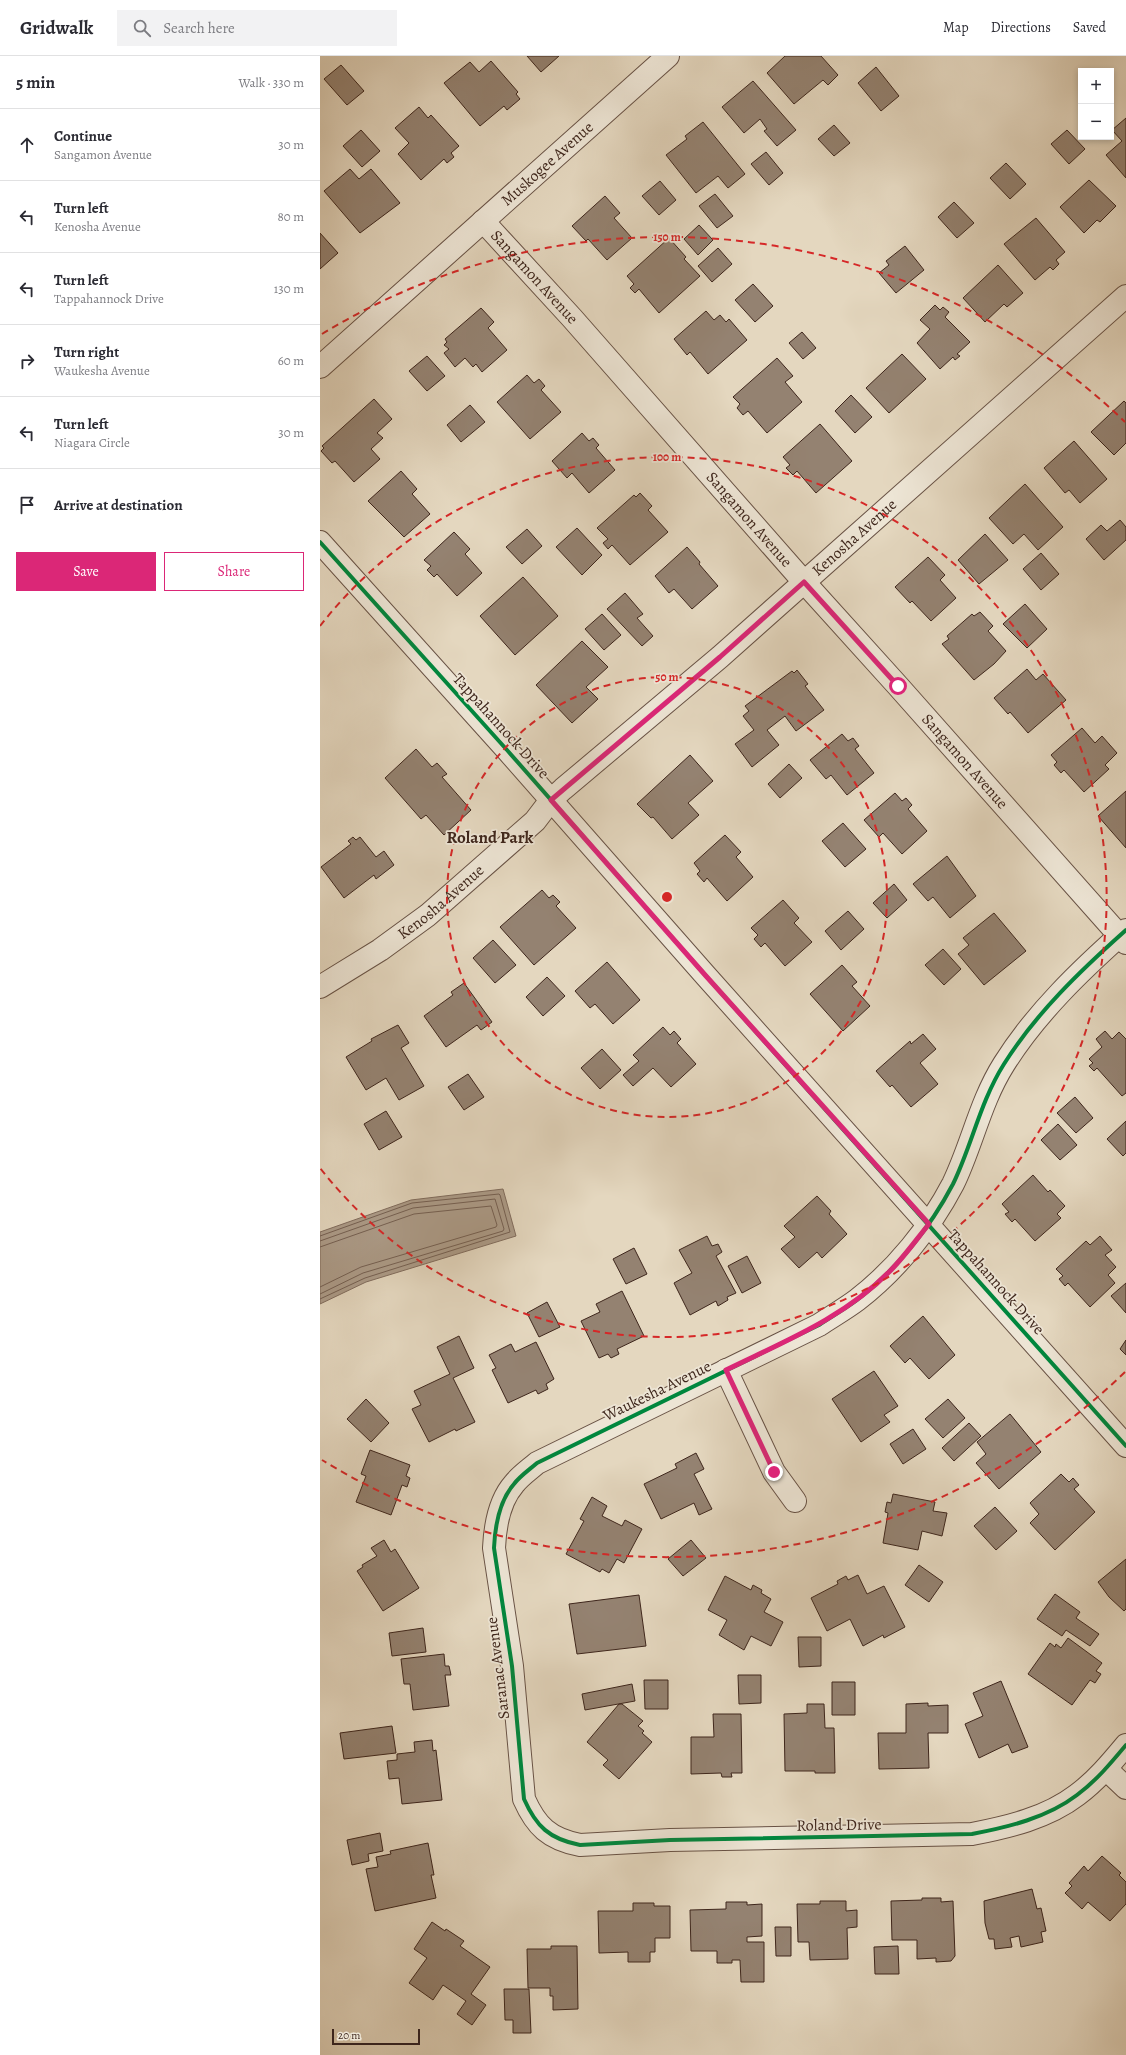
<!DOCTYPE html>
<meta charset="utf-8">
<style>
body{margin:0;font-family:Alegreya,serif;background:#f2f2f3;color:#2b2b33}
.controls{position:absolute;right:12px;top:12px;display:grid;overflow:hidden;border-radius:0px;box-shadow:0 2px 6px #0003}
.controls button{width:36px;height:36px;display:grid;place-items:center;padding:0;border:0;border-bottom:1px solid #e1e1e2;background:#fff;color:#2b2b33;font:20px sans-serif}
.scale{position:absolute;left:12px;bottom:10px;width:88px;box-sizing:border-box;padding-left:4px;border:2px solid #3e261c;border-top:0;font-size:11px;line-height:14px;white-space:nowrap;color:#3e261c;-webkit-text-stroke:3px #ede5d5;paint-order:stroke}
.stop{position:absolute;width:12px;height:12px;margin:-9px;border:3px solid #db2777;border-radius:50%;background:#fff}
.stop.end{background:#db2777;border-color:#fff;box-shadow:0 1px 4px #0008}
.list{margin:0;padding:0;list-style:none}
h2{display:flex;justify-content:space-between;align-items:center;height:52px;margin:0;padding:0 16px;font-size:17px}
h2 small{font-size:13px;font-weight:400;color:#7c7c81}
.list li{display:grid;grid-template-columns:26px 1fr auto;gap:12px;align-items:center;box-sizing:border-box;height:72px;padding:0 16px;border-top:1px solid #e1e1e2}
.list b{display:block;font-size:15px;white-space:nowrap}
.list p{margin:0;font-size:13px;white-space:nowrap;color:#7c7c81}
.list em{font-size:13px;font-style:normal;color:#7c7c81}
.actions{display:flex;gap:8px;padding:12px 16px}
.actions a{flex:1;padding:9px 0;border:1px solid #db2777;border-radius:0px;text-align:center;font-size:14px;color:#db2777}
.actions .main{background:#db2777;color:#fff}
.icon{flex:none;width:22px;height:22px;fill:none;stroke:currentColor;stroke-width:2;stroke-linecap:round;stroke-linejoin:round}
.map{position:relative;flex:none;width:806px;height:1999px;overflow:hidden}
header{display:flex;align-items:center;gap:24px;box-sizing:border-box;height:56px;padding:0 20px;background:#fff;border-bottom:1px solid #e1e1e2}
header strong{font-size:19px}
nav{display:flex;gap:22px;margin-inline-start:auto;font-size:14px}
.search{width:280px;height:36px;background:#f2f2f3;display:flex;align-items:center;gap:10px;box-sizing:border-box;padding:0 14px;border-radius:0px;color:#7c7c81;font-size:15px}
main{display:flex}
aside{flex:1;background:#fff}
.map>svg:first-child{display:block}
.water{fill:#ac9b88;stroke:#806c5d}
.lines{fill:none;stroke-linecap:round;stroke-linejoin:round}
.shore{stroke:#756052;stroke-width:1}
.building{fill:#948271;stroke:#3e261c}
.minor-casing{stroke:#685245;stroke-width:24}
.minor{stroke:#ede5d5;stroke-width:22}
.cycleway-casing{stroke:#ede5d5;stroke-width:6}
.cycleway{stroke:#00873e;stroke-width:4}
.route{stroke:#db2777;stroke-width:5}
.ring{fill:none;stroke:#d62828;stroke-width:2;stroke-dasharray:7 5}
.labels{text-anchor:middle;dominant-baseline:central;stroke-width:3.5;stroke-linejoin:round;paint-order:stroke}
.street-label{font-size:16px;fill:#3e261c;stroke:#ede5d5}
.neighbourhood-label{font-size:17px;font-weight:bold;fill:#3e261c;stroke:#ede5d5}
.centre{fill:#d62828;stroke:#ede5d5;stroke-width:2}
.ring-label{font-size:12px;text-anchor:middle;font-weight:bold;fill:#d62828;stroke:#ede5d5;stroke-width:3.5;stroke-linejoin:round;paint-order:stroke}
</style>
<header>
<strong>Gridwalk</strong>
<div class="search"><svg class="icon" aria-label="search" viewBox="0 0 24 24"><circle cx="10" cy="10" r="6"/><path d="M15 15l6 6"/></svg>Search here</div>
<nav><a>Map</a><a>Directions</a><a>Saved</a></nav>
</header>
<main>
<aside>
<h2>5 min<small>Walk · 330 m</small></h2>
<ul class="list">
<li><svg class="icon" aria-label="ahead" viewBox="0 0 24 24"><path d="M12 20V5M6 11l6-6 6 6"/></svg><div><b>Continue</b><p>Sangamon Avenue</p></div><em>30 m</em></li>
<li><svg class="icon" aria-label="left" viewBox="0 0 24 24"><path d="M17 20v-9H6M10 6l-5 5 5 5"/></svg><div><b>Turn left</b><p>Kenosha Avenue</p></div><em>80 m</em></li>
<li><svg class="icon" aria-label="left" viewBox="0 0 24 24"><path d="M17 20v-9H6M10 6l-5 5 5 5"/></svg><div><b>Turn left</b><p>Tappahannock Drive</p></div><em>130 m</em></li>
<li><svg class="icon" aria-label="right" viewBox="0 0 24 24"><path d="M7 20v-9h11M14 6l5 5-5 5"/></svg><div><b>Turn right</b><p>Waukesha Avenue</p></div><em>60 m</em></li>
<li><svg class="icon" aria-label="left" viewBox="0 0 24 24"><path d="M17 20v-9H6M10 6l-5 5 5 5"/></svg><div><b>Turn left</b><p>Niagara Circle</p></div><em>30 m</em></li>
<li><svg class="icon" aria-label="arrive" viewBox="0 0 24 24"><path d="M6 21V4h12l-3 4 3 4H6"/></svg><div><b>Arrive at destination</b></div></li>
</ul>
<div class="actions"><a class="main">Save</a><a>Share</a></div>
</aside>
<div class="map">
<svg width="806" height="1999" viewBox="0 0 806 1999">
<rect width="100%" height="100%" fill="#e4d7bf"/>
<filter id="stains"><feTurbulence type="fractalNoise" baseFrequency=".005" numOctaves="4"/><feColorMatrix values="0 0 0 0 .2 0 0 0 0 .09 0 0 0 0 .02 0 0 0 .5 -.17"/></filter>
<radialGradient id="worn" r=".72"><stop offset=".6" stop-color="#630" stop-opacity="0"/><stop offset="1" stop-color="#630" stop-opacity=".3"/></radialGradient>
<!-- water -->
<path class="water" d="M183 1133 196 1180 46 1226 0 1248V1176L91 1144Z"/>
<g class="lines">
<!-- shore -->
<path class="shore" d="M0 1180 92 1147 179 1138 180 1139 190 1176 45 1222 0 1243
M0 1185 93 1152 175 1143 184 1173 183 1175 43 1217 0 1238
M0 1191 94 1158 171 1150 177 1169 176 1171 41 1211 0 1231"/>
</g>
<!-- building -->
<path class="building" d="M207 0H239L221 16Z
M465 0H501L518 19 508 29 503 24 474 48 447 17Z
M171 5 198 36 196 38 200 43 187 54 184 50 160 70 124 27 150 6 159 16Z
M21 9 44 35 27 49 4 23Z
M556 11 579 40 561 55 538 27Z
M433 25 476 74 457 90 444 75 447 73 440 63 424 77 402 51Z
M99 51 108 62 111 59 139 90 131 97 134 101 127 107 124 103 101 124 78 98 89 87 75 72Z
M806 62V122L786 99 802 85 792 74Z
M383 66 425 118 408 132 398 120 376 137 346 99 367 83 365 80Z
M514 69 530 87 514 100 498 83Z
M41 74 60 95 42 111 23 90Z
M747 74 765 93 749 108 731 88Z
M446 96 463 117 449 129 431 108Z
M686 107 706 128 690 143 670 122Z
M30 113 39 123 51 113 80 147 40 177 4 135Z
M769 124 796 150 780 166 777 164 764 177 740 151Z
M340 125 356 144 339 159 322 140Z
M395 138 413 160 397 172 379 150Z
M285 140 300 157 294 162 312 182 287 204 268 183 266 185 252 170Z
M634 146 654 167 637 182 618 161Z
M716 162 745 196 736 204 739 208 733 214 730 211 715 224 684 188Z
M379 169 393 184 378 199 364 183Z
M0 177 18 197 0 213Z
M349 182 366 201 364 203 380 220 339 257 319 233 315 237 310 232 314 228 307 220Z
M585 190 604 214 576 237 559 217 569 209 566 205Z
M398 192 412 208 392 226 378 210Z
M678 209 703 237 687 251 684 248 665 266 643 242Z
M433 228 453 250 435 266 415 244Z
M615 249 620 254 623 251 629 256 625 261 650 286 637 298 640 300 635 304 633 301 620 313 597 287 610 273 600 264Z
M161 252 174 266 168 272 187 294 162 316 156 308 153 311 145 302 135 311 124 297 129 293 124 289 127 286 125 283Z
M386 255 394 264 400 259 406 266 409 263 427 284 388 318 370 296 367 299 354 283Z
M482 276 496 292 483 303 469 287Z
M582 298 606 323 569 357 546 332Z
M107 300 125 320 107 335 89 315Z
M457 302 473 320 465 326 482 346 447 377 428 355 423 359 417 352 420 348 413 341Z
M207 319 214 327 219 323 225 330 221 334 241 356 210 383 177 346Z
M531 339 552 361 535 377 515 355Z
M54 343 72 363 57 377 63 382 51 393 60 403 34 426 15 405 12 407 1 395 4 392 2 390Z
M804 345 806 347V387L794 399 771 376Z
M150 349 165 366 141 386 127 369Z
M500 368 532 405 496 437 477 415 473 419 466 412 470 409 463 401Z
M262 377 269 385 273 382 279 389 276 392 295 414 269 437 252 417 247 422 232 405Z
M754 385 787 423 760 447 749 434 745 437 724 412Z
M81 415 97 433 92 438 110 458 84 481 48 445Z
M705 428 743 471 718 494 704 478 693 488 669 462Z
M320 437 332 450 328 454 348 476 310 509 292 489 288 493 283 487 288 483 277 472 314 439 316 441Z
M800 464 806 471V484L784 504 766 483 781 469 787 475Z
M257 472 282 499 262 519 236 491Z
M207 473 222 490 202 508 186 491Z
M134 476 150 493 145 498 162 517 137 540 117 518 114 521 107 514 111 510 104 504Z
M665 478 688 504 659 528 638 504Z
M367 491 380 506 379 508 398 530 372 553 354 533 349 537 335 520Z
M721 497 739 518 721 534 703 513Z
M608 501 625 519 620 524 636 542 611 565 592 545 590 547 575 531Z
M203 521 238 560 195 599 160 560Z
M305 537 323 558 317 562 333 580 322 590 287 553Z
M705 548 727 573 707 592 683 568Z
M660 556 673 570 668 575 686 595 674 608 654 624 622 588 629 583 627 580 652 558 654 560Z
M282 558 301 579 284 594 265 573Z
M262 585 288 611 266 631 278 643 252 667 216 629Z
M707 613 716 624 723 618 746 644 708 677 690 656 688 658 674 642Z
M477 614 488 628 485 630 504 654 476 675 465 660 447 674 459 689 432 711 415 688 434 674 423 660 429 655 425 650 472 615 474 617Z
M762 672 775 687 782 680 797 697 785 709 789 713 764 736 744 714 741 717 734 709 737 706 731 699Z
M522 678 528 685 533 682 539 690 535 693 554 717 527 739 511 719 506 723 490 704Z
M96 693 112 711 117 707 127 718 122 721 151 754 124 779 106 759 101 763 65 722Z
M370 699 393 725 368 747 379 759 352 783 333 761 331 762 317 748Z
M469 708 482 722 460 742 448 728Z
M806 735V792L778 760Z
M575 737 582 745 586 742 592 749 588 753 607 775 582 798 563 777 559 781 544 764Z
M523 767 546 793 525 811 502 785Z
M405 779 421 796 416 801 433 821 407 845 387 822 384 826 377 818 380 815 374 807Z
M33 781 36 784 40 781 56 801 64 795 74 809 56 823 54 819 24 842 1 811 31 788 28 785Z
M627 800 656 840 630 862 613 841 608 845 593 828Z
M574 828 587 844 567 862 553 847Z
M222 834 229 842 233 839 240 846 236 850 256 872 214 909 180 871Z
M463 844 479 862 474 867 492 886 465 910 445 887 441 891 434 883 438 879 431 872Z
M528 855 544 873 521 894 505 875Z
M674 857 706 895 664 929 638 898 649 889 643 882Z
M173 884 196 909 175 927 153 902Z
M623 893 641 913 624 929 605 909Z
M287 906 320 944 293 968 275 948 270 952 255 935Z
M522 909 537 926 532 930 550 950 523 975 490 938Z
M227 921 245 940 223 960 206 941Z
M144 927 172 966 161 974 157 969 126 991 104 960 133 939 131 936Z
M78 969 89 987 81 992 104 1030 79 1044 66 1022 46 1034 26 1001 52 985 51 983Z
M343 971 350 979 354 975 361 983 357 987 376 1008 351 1031 333 1012 313 1030 303 1019 319 1005 313 999Z
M785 975 792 983 799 976 806 983V1037L802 1040 777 1012 774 1015 769 1010 773 1007 769 1003 782 991 776 983Z
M603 978 616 993 600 1007 618 1028 591 1051 572 1029 570 1031 556 1015 590 985 591 988Z
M282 993 301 1014 280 1033 261 1012Z
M148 1018 164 1041 144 1054 128 1031Z
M755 1041 773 1062 756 1077 737 1057Z
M66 1055 82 1081 59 1094 44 1068Z
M806 1065V1097L803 1100 787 1083Z
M738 1068 757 1089 740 1104 721 1084Z
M713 1119 728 1136 730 1134 745 1150 737 1158 741 1162 715 1185 695 1163 692 1166 685 1158 689 1156 682 1148Z
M497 1140 511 1155 509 1158 527 1178 502 1202 497 1196 479 1212 461 1193 475 1181 464 1170Z
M387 1180 392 1190 398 1188 402 1196 396 1200 416 1237 407 1241 408 1244 398 1250 396 1245 370 1259 354 1227 372 1217 359 1194Z
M780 1180 792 1194 785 1199 796 1211 788 1219 795 1227 770 1251 748 1227 745 1230 739 1223 743 1220 736 1213 766 1185 770 1189Z
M314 1192 327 1218 306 1228 293 1203Z
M427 1200 441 1227 422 1237 408 1210Z
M806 1227V1257L791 1240Z
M302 1235 324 1280 297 1293 299 1298 291 1302 288 1298 279 1302 261 1265 280 1256 276 1248Z
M227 1246 240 1271 219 1281 207 1257Z
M603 1260 635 1299 609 1323 590 1302 585 1307 570 1290Z
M139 1280 154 1312 133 1322 155 1366 136 1375 135 1373 109 1386 92 1353 101 1349 94 1335 130 1318 117 1291Z
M806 1284V1299L800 1293Z
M216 1286 234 1323 226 1328 228 1333 218 1338 216 1334 188 1347 172 1314 176 1312 169 1299 191 1288 195 1296Z
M554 1315 578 1350 564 1359 570 1366 541 1386 512 1343Z
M46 1343 69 1367 51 1386 27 1363Z
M628 1343 645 1362 623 1382 605 1363Z
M690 1358 721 1396 679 1433 656 1407 666 1398 657 1386Z
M649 1367 661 1380 634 1405 622 1392Z
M593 1373 606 1393 583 1408 570 1388Z
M50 1394 90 1409 86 1420 90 1422 87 1431 82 1429 71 1459 36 1446 46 1420 41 1418Z
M376 1397 384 1413 374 1418 392 1453 379 1459 374 1447 341 1463 324 1428 357 1412 355 1408Z
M741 1418 749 1426 753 1422 759 1429 754 1433 775 1456 735 1494 710 1467 719 1458 710 1447Z
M573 1438 615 1446 613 1455 627 1457 622 1480 602 1475 598 1494 563 1487 568 1457 565 1456 567 1446 571 1447Z
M272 1441 287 1450 282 1460 302 1470 305 1464 322 1473 304 1507 297 1503 289 1517 282 1513 280 1516 246 1498 264 1465 260 1463Z
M675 1451 697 1475 676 1494 654 1470Z
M64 1484 71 1496 75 1493 99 1532 63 1555 37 1515 43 1511 42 1509 57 1500 51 1492Z
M371 1484 386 1502 363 1520 348 1503Z
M806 1503V1553L804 1555 789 1541 778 1526Z
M599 1509 623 1526 609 1546 585 1529Z
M538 1519 547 1538 564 1530 585 1571 564 1582 563 1579 543 1590 530 1563 507 1575 491 1542 518 1528 517 1525 526 1520 528 1524Z
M405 1520 431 1534 433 1529 442 1534 441 1537 451 1543 444 1556 463 1566 451 1590 431 1580 424 1594 399 1579 407 1564 388 1554Z
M735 1538 760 1556 756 1562 779 1578 770 1590 746 1574 742 1580 717 1563Z
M319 1539 326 1590 257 1598 249 1548Z
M103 1572 106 1596 72 1600 69 1577Z
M478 1581H501V1610L479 1611Z
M748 1582 782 1607 776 1615 781 1618 775 1627 770 1624 752 1649 708 1618 730 1587 735 1591 736 1588 741 1592Z
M124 1598 125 1610H129L131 1619H125L129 1650 93 1654 90 1628H84L81 1603Z
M418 1619H441V1647L419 1648Z
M324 1624H348V1653H325Z
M681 1625 708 1691 692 1697 688 1688 659 1702 645 1668 663 1660 653 1637Z
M512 1626H535V1659H512Z
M312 1628 315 1645 265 1654 262 1638Z
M608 1647V1650L628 1649V1677H608L609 1712 559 1713 558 1677H586V1648Z
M299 1648H302L323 1665 318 1670 324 1675 322 1677 332 1686 299 1723 283 1709 288 1704 267 1686Z
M487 1648H504L505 1672H514L515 1717H495V1715H465L464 1658 487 1657Z
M393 1658H421L422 1717H411L412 1721H402L401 1717 371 1718V1681H394Z
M72 1670 76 1697 24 1703 20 1677Z
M112 1684 113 1695 116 1694 122 1744 82 1748 79 1722 69 1723 67 1705 77 1704V1698L95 1696 94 1686Z
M60 1777 63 1795 48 1798 49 1805 32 1809 27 1784Z
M108 1787 114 1819H111L116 1842 55 1855 46 1813 58 1811 56 1801 71 1798 70 1795Z
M782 1800 801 1817 799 1819 806 1826V1848L790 1865 768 1846 762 1853 745 1837 752 1830 749 1827 764 1810 768 1815Z
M712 1833 717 1853 721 1852 726 1875 721 1876 723 1886 701 1891 699 1880 690 1882 692 1891 675 1893 674 1883H669L665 1867 664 1845Z
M602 1842H621V1846L633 1845 635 1900 631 1905 616 1906V1902L597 1903V1884H572L571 1845 602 1844Z
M500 1845H526V1855L537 1854V1871L527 1872 528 1903 490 1904 489 1886H478L477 1848H500Z
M406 1846H427V1849L442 1848V1880L427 1881V1886H444V1926H421L420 1904H412V1907H397V1895H371L370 1854 406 1853Z
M313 1847H334V1850H350V1882H335V1896H330V1906H308V1896L279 1897 278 1855H313Z
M112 1866 125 1875 126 1873 144 1885 140 1890 170 1911 151 1938 166 1949 152 1969 137 1958 146 1945 123 1929 113 1944 89 1927 107 1902 94 1893Z
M455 1871H471V1900H456Z
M231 1890H257L258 1953 233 1954V1940H230V1932H208L207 1893H231Z
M578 1890 579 1918H555L554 1891Z
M184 1933H209L211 1977H193V1964H185Z"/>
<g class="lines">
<!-- minor casing -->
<g class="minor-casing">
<g id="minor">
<path id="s1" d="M163 165 252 262 484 526 578 630 806 887"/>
<path id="s2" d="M0 311 348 0"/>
<path d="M0 486 187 694 386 920 806 1390"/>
<path d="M806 874C761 914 716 957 684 1008 660 1046 652 1089 633 1128 610 1172 576 1214 537 1244 525 1253 511 1261 499 1269L217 1407C209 1414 200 1420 194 1428 179 1445 175 1470 174 1492L192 1610 204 1743C216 1770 229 1783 260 1789L350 1784 652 1778C688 1771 727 1762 757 1739 776 1725 791 1707 806 1689"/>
<path id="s3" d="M0 931 60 894 108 859 215 765 231 744 243 733 400 601 806 240"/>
<path d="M406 1314 454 1416 475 1445"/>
<path d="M786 1713 806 1732"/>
</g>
</g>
<!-- minor -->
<use href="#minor" class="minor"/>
<!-- cycleway casing -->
<g class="cycleway-casing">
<path id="cycleway" d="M0 486 187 694 386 920 806 1390
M806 874C761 914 716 957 684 1008 660 1046 652 1089 633 1128 610 1172 576 1214 537 1244 525 1253 511 1261 499 1269L217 1407C209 1414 200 1420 194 1428 179 1445 175 1470 174 1492L192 1610 204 1743C216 1770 229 1783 260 1789L350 1784 652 1778C688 1771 727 1762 757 1739 776 1725 791 1707 806 1689"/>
</g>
<!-- cycleway -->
<use href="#cycleway" class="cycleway"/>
</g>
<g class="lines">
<!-- route -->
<path class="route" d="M454 1416 406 1314C463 1286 524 1262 570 1215 584 1201 596 1184 609 1168L386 920 231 744 400 601 484 526 578 630"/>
</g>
<!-- distance rings -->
<g class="ring">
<circle cx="347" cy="841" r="220"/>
<path d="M0 570A440 440 0 1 1 0 1112"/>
<path d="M805 1316A660 660 0 0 1 2 1404M2 278A660 660 0 0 1 805 366"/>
</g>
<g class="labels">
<!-- street labels -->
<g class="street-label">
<text stroke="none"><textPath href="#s2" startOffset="305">Muskogee Avenue</textPath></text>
<text stroke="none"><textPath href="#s1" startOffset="76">Sangamon Avenue</textPath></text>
<text stroke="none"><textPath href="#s1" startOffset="400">Sangamon Avenue</textPath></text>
<text stroke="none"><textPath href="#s3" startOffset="700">Kenosha Avenue</textPath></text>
<text transform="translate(181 670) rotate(48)">Tappahannock Drive</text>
<text stroke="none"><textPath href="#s1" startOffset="724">Sangamon Avenue</textPath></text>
<text stroke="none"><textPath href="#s3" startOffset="148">Kenosha Avenue</textPath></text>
<text transform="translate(676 1226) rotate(48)">Tappahannock Drive</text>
<text transform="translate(337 1335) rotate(-26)">Waukesha Avenue</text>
<text transform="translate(178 1612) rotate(-97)">Saranac Avenue</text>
<text transform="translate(519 1769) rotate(-1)">Roland Drive</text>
</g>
<!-- neighbourhood labels -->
<g class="neighbourhood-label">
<text x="170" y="781">Roland Park</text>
</g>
</g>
<circle cx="347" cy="841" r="6" class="centre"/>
<g class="ring-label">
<text x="347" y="185">150 m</text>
<text x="347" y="405">100 m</text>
<text x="347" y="625">50 m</text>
</g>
<rect width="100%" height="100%" filter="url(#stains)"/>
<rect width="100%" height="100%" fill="url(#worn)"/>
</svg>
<div class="controls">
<button>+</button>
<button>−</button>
</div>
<div class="scale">20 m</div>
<div class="stop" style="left:578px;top:630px"></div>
<div class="stop end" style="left:454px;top:1416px"></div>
</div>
</main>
